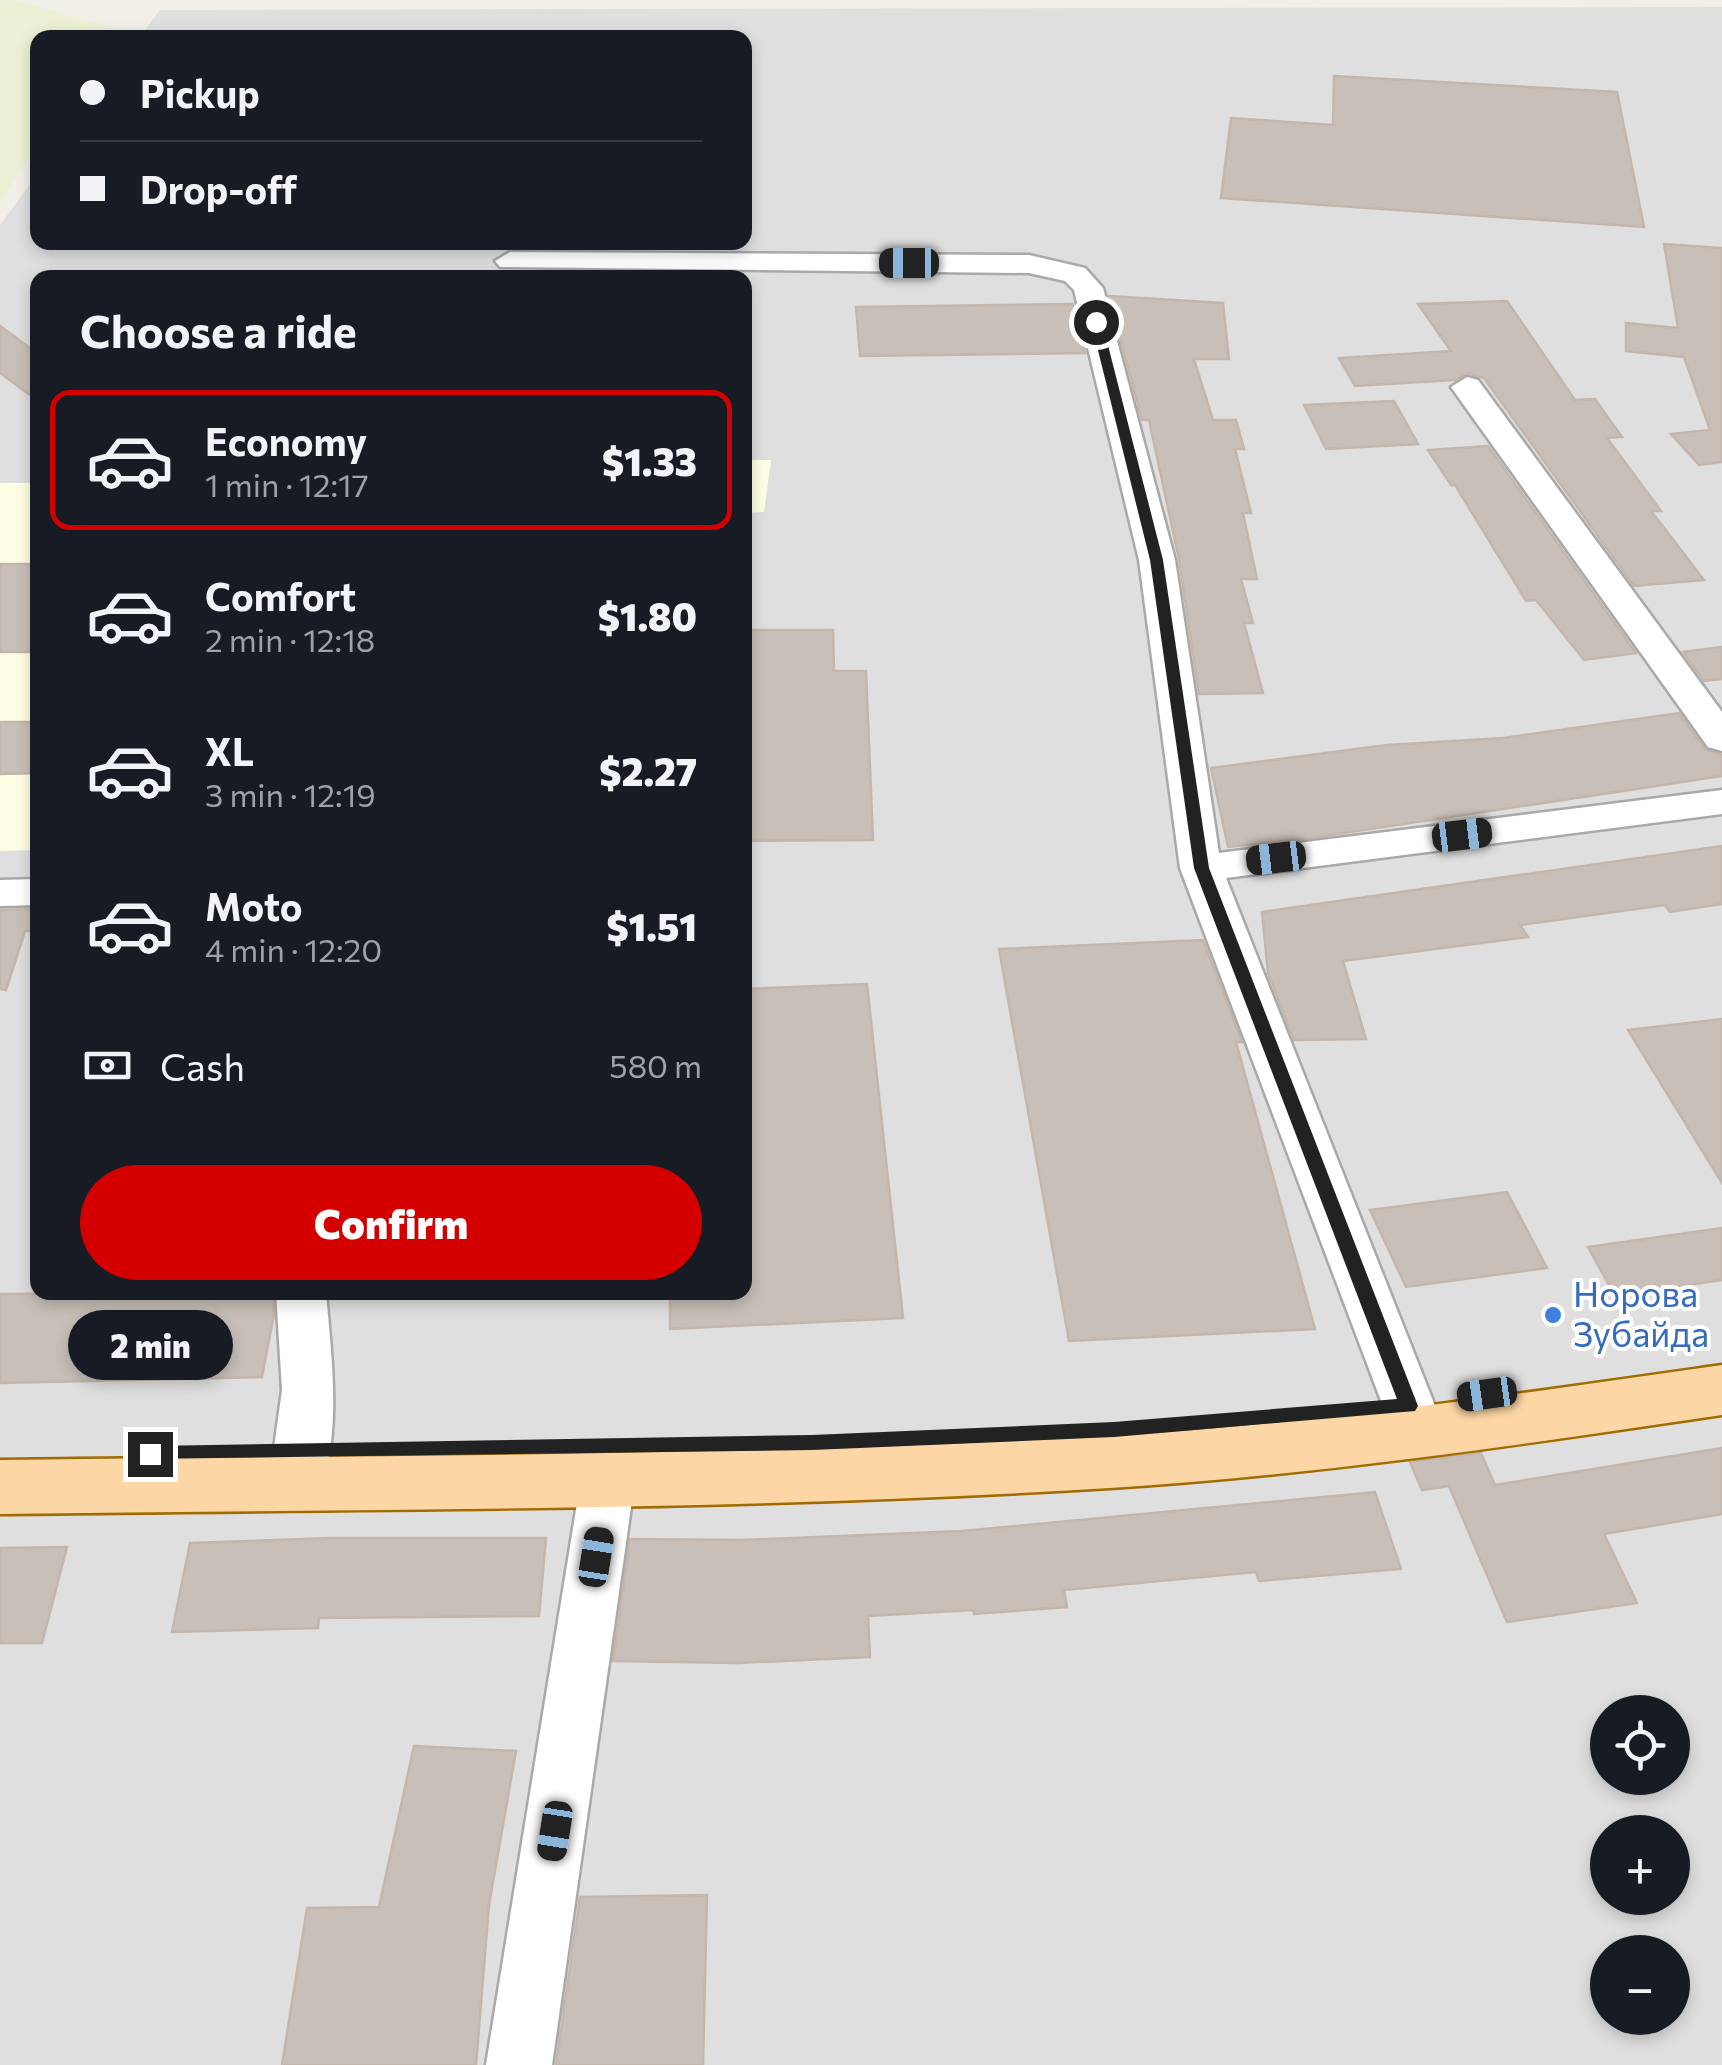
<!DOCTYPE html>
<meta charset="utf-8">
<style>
body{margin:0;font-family:Commissioner,sans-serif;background:#242831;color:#f1f3f6;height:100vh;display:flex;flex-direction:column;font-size:38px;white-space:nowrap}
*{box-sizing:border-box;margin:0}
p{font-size:32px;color:#9ea1a6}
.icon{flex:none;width:55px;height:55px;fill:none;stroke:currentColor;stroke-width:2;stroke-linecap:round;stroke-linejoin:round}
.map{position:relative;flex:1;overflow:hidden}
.side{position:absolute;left:30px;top:270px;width:722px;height:1030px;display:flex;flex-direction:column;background:#171b24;border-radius:20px;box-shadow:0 5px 15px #0003}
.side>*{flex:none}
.hud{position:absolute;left:30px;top:30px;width:722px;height:220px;border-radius:20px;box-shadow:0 5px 15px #0003;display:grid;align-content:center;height:220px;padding:0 50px;background:#171b24}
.controls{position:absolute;left:1590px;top:1695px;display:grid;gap:20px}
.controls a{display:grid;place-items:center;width:100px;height:100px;border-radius:50%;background:#171b24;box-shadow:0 5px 15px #0003;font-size:50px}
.end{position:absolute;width:45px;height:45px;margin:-22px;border:12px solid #222;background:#fff;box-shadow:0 0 0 5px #fff}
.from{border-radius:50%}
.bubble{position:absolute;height:70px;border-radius:35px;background:#171b24;box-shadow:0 5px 15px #0003;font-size:32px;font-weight:800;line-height:70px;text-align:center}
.car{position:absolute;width:30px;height:60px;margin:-30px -15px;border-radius:12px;box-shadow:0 0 8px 2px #0007;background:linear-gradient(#222 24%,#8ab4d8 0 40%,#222 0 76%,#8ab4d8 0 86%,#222 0)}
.hud b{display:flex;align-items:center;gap:35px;height:95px;font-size:38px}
.hud b+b{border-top:2px solid #363941}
.hud i{width:25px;height:25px;background:#f1f3f6}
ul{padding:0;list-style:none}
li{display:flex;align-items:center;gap:30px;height:140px;margin:0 20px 15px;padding:0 30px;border:5px solid transparent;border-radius:20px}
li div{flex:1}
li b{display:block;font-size:38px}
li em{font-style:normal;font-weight:800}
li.active{border-color:#d40000}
li>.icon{width:90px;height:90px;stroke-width:1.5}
h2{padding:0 50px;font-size:45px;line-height:120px}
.pay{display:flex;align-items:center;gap:25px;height:110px;padding:0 50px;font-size:38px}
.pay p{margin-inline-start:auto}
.cta{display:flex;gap:20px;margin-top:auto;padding:20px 50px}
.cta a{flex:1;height:115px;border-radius:60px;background:#d40000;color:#fff;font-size:40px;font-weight:800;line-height:115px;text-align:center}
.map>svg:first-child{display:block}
.residential{fill:#e0dfdf;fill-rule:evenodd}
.education{fill:#ffffe5}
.farmland{fill:#eef0d5}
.building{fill:#c7bfb8;stroke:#c4b6ab;stroke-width:2.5}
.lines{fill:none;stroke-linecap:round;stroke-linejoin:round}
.minor-casing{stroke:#a9a9a9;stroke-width:5}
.major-casing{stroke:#a06b00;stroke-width:5}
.minor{fill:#fff;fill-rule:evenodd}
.major{fill:#fcd6a4;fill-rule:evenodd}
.route{fill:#222}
.shop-dot{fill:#3f7fe0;stroke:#fff;stroke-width:4}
.labels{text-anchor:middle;stroke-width:8;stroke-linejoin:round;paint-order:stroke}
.shop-label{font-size:35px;fill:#366cbe;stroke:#fff;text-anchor:start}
</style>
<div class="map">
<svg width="1722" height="2065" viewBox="0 0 1722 2065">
<rect width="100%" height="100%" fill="#f2efe9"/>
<path class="residential" d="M1722,7V2065H0V225L37,175L38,242H745V38L140,37L160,10ZM38,278H745V1292H38ZM1608,1712H1672V1778H1608ZM1608,1832H1672V1898H1608ZM1608,1952H1672V2018H1608Z"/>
<path class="education" d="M745,460H771L764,512L745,513Z
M0,483H37V850L0,851Z"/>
<path class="farmland" d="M15,0L113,28L107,37L38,38L37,145L0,203V1Z"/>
<path class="building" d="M1334,76L1617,92L1644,227L1221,198L1231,118L1333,125Z
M1664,244L1722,248V462L1699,465L1671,434L1710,430L1684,357L1626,351V323L1678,328Z
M1109,296L1223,303L1229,359H1194L1213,420H1236L1244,449H1235L1251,513H1243L1257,579H1241L1253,623H1244L1263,693L1199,694L1179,559L1149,420H1142Z
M1507,301L1575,400L1595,399L1622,437L1607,438L1661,511H1651L1704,580L1634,586L1484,378L1468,373L1455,380L1355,386L1339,358L1451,351L1418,304Z
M1073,304L1085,353L860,356L856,307Z
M0,326L38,354V401L0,373Z
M1394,401L1418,444L1326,449L1304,405Z
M1488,446L1636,653L1584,660L1536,600L1526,601L1455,485H1451L1428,450Z
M0,564H38V652H0Z
M745,630H833L834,671H866L873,840L745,841Z
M1722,647V679L1704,681L1683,652Z
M1679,713L1705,749L1722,755V776L1311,838L1228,847L1211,768L1387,745L1503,738Z
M0,722H38V773L0,774Z
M1722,846V904L1670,912L1665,905L1520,925L1528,937L1343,961L1366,1039L1294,1040L1268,973L1262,912Z
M38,909V931H25L6,990L0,989V910Z
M1203,940L1242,1042H1236L1315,1329L1069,1341L999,949Z
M867,984L903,1318L670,1329V1292H745V989Z
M1722,1019V1183L1628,1030Z
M1507,1192L1547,1268L1406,1287L1370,1210Z
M1722,1228V1280L1615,1296L1588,1247Z
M272,1292L274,1314L262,1377L0,1383V1294Z
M1722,1448V1514L1604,1534L1637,1603L1507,1622L1449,1486L1422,1490L1410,1462L1481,1453L1495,1485Z
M1375,1492L1401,1569L1259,1581L1256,1572L1064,1590L1067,1607L974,1614L973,1610L868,1616L870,1657L738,1663L613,1661L630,1539L741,1540L962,1531Z
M331,1538H546L539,1616L319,1618L318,1628L172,1632L190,1543Z
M67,1547L42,1643H0V1548Z
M414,1746L516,1751L489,1905L476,2065H282L307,1908L379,1907Z
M707,1895L703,2065H556L580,1897Z"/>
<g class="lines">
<defs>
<path id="minor" d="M510,252L1029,255L1085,268L1103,288L1175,560L1219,853L1722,790V814L1226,878L1435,1406L1428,1421L1409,1427L1390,1421L1383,1406L1180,868L1139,560L1074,290L1065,281L1029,273L500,267L495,261Z
M1467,377L1478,380L1722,712V751L1708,747L1451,387Z
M38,879V905L0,906V880Z
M276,1292H326C331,1354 344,1443 315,1499L296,1506L277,1499L269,1484L282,1390Z
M608,1457L627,1464L635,1479L552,2065H486L581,1479L589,1464Z"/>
<path id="major" d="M1722,1365V1415C1519,1445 1316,1475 1110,1488C741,1511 370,1509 0,1514V1460C370,1455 741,1457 1110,1436C1316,1424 1518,1394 1722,1365Z"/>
</defs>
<use href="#minor" class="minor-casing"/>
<use href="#major" class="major-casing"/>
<use href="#minor" class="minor"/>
<use href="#major" class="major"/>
</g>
<path class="route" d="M1096,319L1102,322L1163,560L1209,868L1418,1406L1415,1411L1114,1437L812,1450L143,1459L141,1454L150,1446L812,1435L1114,1422L1397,1399L1194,868L1150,560L1091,322Z"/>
<circle class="shop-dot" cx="1553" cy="1315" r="10"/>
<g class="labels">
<g class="shop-label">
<text x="1573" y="1307">Норова<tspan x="1573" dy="40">Зубайда</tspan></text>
</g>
</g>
</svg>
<div class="controls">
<a><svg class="icon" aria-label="locate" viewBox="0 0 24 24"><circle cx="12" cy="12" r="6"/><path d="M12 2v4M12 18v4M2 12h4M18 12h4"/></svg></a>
<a>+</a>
<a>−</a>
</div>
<i class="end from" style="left:1096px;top:322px"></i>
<i class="end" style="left:150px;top:1454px"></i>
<div class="bubble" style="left:68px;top:1310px;width:165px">2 min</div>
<i class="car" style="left:909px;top:263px;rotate:270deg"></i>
<i class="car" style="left:1462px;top:835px;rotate:83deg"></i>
<i class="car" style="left:1276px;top:858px;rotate:263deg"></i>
<i class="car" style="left:1487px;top:1394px;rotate:262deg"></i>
<i class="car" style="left:596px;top:1557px;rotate:9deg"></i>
<i class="car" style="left:555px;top:1831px;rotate:189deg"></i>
<div class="hud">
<b><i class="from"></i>Pickup</b>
<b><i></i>Drop-off</b>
</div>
<section class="side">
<h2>Choose a ride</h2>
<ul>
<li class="active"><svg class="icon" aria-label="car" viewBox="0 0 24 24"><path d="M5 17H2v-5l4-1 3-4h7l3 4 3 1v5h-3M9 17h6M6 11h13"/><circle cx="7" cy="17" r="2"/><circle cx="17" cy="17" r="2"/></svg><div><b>Economy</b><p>1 min · 12:17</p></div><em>$1.33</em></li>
<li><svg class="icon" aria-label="car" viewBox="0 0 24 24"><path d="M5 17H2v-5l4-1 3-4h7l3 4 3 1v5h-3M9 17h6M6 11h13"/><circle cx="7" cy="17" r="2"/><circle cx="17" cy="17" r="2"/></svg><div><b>Comfort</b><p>2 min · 12:18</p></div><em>$1.80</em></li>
<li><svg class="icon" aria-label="car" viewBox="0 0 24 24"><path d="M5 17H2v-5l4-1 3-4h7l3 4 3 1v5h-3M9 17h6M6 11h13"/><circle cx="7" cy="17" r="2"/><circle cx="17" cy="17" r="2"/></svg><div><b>XL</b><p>3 min · 12:19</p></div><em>$2.27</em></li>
<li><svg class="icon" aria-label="car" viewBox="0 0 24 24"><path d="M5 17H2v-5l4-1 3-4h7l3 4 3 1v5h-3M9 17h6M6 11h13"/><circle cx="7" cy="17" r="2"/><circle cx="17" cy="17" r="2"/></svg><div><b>Moto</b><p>4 min · 12:20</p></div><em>$1.51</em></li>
</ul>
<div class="pay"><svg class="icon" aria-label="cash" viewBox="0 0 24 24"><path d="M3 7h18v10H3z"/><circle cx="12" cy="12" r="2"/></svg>Cash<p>580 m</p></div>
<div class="cta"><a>Confirm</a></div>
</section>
</div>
